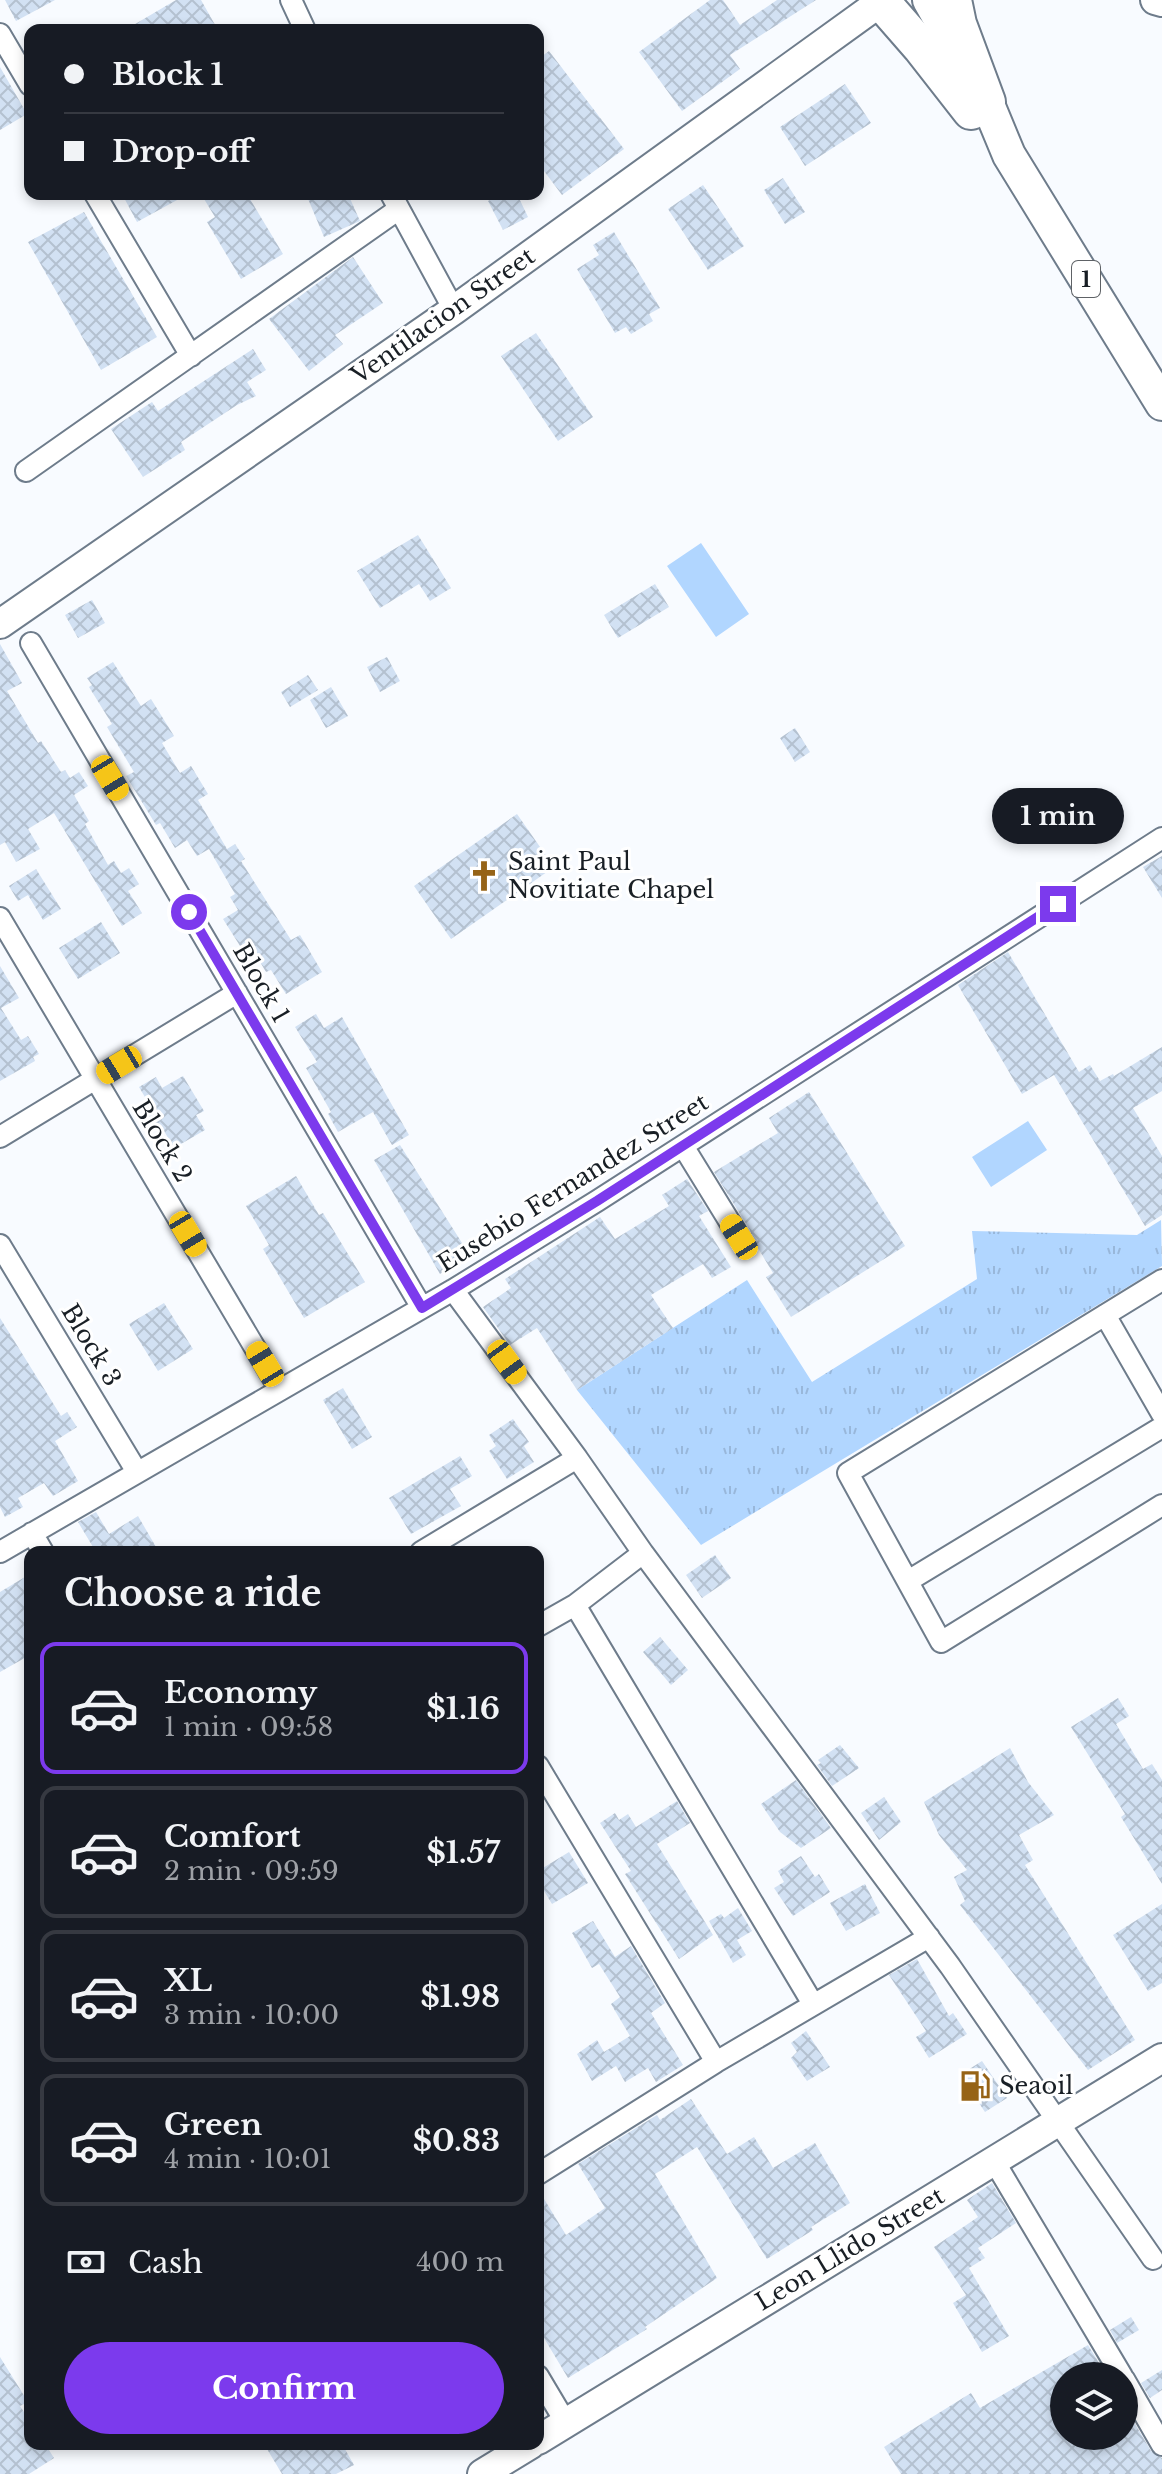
<!DOCTYPE html>
<meta charset="utf-8">
<style>
body{margin:0;font-family:"Libre Baskerville",serif;background:#242831;color:#f1f3f6;height:100vh;display:flex;flex-direction:column;font-size:30px;white-space:nowrap}
*{box-sizing:border-box;margin:0}
p{font-size:26px;color:#9ea1a6}
.icon{flex:none;width:44px;height:44px;fill:none;stroke:currentColor;stroke-width:2;stroke-linecap:round;stroke-linejoin:round}
.map{position:relative;flex:1;overflow:hidden}
.sheet{position:absolute;left:24px;top:1546px;width:520px;height:904px;display:flex;flex-direction:column;background:#171b24;border-radius:16px;box-shadow:0 4px 12px #0003}
.sheet>*{flex:none}
.hud{position:absolute;left:24px;top:24px;width:520px;height:176px;border-radius:16px;box-shadow:0 4px 12px #0003;display:grid;align-content:center;height:176px;padding:0 40px;background:#171b24}
.fabs{position:absolute;left:1050px;top:2362px;display:grid;gap:16px}
.fabs a{display:grid;place-items:center;width:88px;height:88px;border-radius:50%;background:#171b24;box-shadow:0 4px 12px #0003;font-size:40px}
.end{position:absolute;width:36px;height:36px;margin:-18px;border:10px solid #7c3aed;background:#fff;box-shadow:0 0 0 4px #fff}
.from{border-radius:50%}
.bubble{position:absolute;height:56px;border-radius:28px;background:#171b24;box-shadow:0 4px 12px #0003;font-size:26px;font-weight:700;line-height:56px;text-align:center}
.car{position:absolute;width:24px;height:48px;margin:-24px -12px;border-radius:10px;box-shadow:0 0 6px 2px #0007;background:linear-gradient(#f5c518 24%,#345 0 40%,#f5c518 0 76%,#345 0 86%,#f5c518 0)}
.hud b{display:flex;align-items:center;gap:28px;height:76px;font-size:30px}
.hud b+b{border-top:2px solid #363941}
.hud i{width:20px;height:20px;background:#f1f3f6}
ul{padding:0;list-style:none}
li{display:flex;align-items:center;gap:24px;height:132px;margin:0 16px 12px;padding:0 24px;border:4px solid #363941;border-radius:16px}
li div{flex:1}
li b{display:block;font-size:30px}
li em{font-style:normal;font-weight:700}
li.on{border-color:#7c3aed}
li>.icon{width:72px;height:72px;stroke-width:1.5}
h2{padding:0 40px;font-size:36px;line-height:96px}
.pay{display:flex;align-items:center;gap:20px;height:88px;padding:0 40px;font-size:30px}
.pay p{margin-inline-start:auto}
.button{display:flex;gap:16px;margin-top:auto;padding:16px 40px}
.button a{flex:1;height:92px;border-radius:48px;background:#7c3aed;color:#fff;font-size:32px;font-weight:700;line-height:92px;text-align:center}
.map>svg:first-child{display:block}
.grass{fill:url(#grass-tufts)}
.pitch{fill:#b1d6ff}
.building{fill:url(#building-cross-hatch)}
.lines{fill:none;stroke-linecap:round;stroke-linejoin:round}
.street-casing{stroke:#6e7c8b;stroke-width:24}
.secondary-casing{stroke:#6e7c8b;stroke-width:32}
.primary-casing{stroke:#6e7c8b;stroke-width:36}
.highway-casing{stroke:#6e7c8b;stroke-width:40}
.street{stroke:#fff;stroke-width:20}
.secondary{stroke:#fff;stroke-width:28}
.primary{stroke:#fff;stroke-width:32}
.highway{stroke:#fff;stroke-width:36}
.route{stroke:#7c3aed;stroke-width:10}
.labels{text-anchor:middle;stroke-width:6;stroke-linejoin:round;paint-order:stroke}
.shield{fill:#fff;stroke:#5e6266;stroke-width:2}
.shield-label{font-size:22px;font-weight:bold;fill:#191f25}
.street-label{font-size:24px;fill:#191f25;stroke:#fff}
.poi-label{font-size:24px;fill:#191f25;stroke:#fff;text-anchor:start}
</style>
<div class="map">
<svg width="1162" height="2474" viewBox="0 0 1162 2474">
<defs>
<pattern id="grass-tufts" width="24" height="20" patternUnits="userSpaceOnUse" patternTransform="scale(2)"><rect width="24" height="20" fill="#b1d6ff"/><path d="M3 7l-1-3M5 7V3M7 7l1-3M15 17l-1-3M17 17v-4M19 17l1-3" fill="none" stroke="#98b7da"/></pattern>
<pattern id="building-cross-hatch" width="8" height="8" patternUnits="userSpaceOnUse" patternTransform="scale(2)"><rect width="8" height="8" fill="#d2e1f3"/><path d="M0 0l8 8M0 8l8-8" fill="none" stroke="#b4c1d0"/></pattern>
</defs>
<rect width="100%" height="100%" fill="#f8fbff"/>
<path class="grass" d="M1161,1220L1162,1266L701,1545L577,1390L747,1280L812,1382L977,1279L972,1231L1137,1235Z"/>
<path class="pitch" d="M701,543L749,614L716,637L667,566Z
M1028,1121L1047,1150L991,1187L972,1157Z"/>
<path class="building" d="M5,0H55L16,21Z
M176,0H201L218,30H125Z
M710,0H723L740,25L777,0H816L730,55L740,69L682,111L639,52Z
M549,51L624,149L562,195L538,163V59Z
M0,67L27,114L0,130Z
M845,84L871,123L805,166L780,127Z
M783,178L805,212L785,224L764,190Z
M703,185L744,246L708,270L668,209Z
M122,194H188L137,222Z
M201,194H247L283,254L241,279L207,222L215,217Z
M306,194H348L360,221L324,237Z
M501,194H517L528,217L503,230L488,201Z
M84,212L157,337L101,370L28,242Z
M614,232L660,308L649,314L653,321L631,334L626,327L615,333L577,269L599,255L593,245Z
M353,257L383,303L335,335L343,344L309,371L269,319Z
M536,333L593,417L558,441L501,356Z
M253,349L266,370L247,382L256,396L237,405L181,442L185,450L143,477L111,429L152,402L158,411Z
M418,535L451,588L430,601L419,584L380,608L357,571Z
M655,584L669,607L618,638L604,615Z
M92,600L105,623L78,638L65,615Z
M0,644L22,683L7,691L38,743L41,741L61,772L65,770L70,778L79,772L88,786L74,795L89,821L85,824L108,865L114,861L121,873L129,868L139,884L128,891L142,913L122,926L54,813L28,829L40,849L16,862L5,842L0,845Z
M387,657L400,681L380,692L367,667Z
M113,662L141,706L151,699L174,736L162,743L180,773L191,766L208,794L198,800L227,849L235,844L245,859L241,861L291,940L300,935L322,972L286,994L271,970L266,972L250,945L242,949L223,919L238,910L230,897L235,894L209,849L197,856L187,840L175,848L160,823L156,825L126,776L134,772L107,727L112,724L89,687L92,685L87,678Z
M308,675L318,690L290,707L281,692Z
M331,687L348,716L326,728L310,700Z
M795,728L810,752L795,762L780,738Z
M517,814L554,867L451,939L414,886Z
M1162,856V898L1143,867Z
M36,869L61,909L43,920L28,895L18,901L9,886Z
M101,922L120,953L78,979L59,948Z
M1008,952L1079,1072L1090,1065L1100,1081L1113,1074L1114,1076L1162,1047V1091L1133,1108L1162,1156V1215L1145,1226L1054,1075L1022,1094L958,985Z
M0,966L19,998L1,1008L21,1040L28,1036L39,1054L33,1057L35,1061L0,1081Z
M316,1014L324,1028L342,1017L409,1135L392,1145L373,1112L338,1132L328,1114L331,1112L306,1068L317,1062L295,1027Z
M183,1076L204,1111L196,1115L205,1130L174,1148L164,1131L159,1134L143,1107L149,1104L139,1087L156,1077L162,1088Z
M809,1092L905,1246L791,1317L766,1277L773,1273L752,1238L750,1230L714,1172L778,1133L769,1118Z
M400,1145L469,1254L440,1274L374,1160Z
M296,1176L319,1215L323,1213L365,1282L304,1318L263,1249L269,1245L246,1206Z
M687,1179L708,1211L699,1216L731,1267L712,1278L703,1264L651,1295L673,1328L577,1390L537,1328L510,1345L483,1307L511,1288L505,1279L600,1217L615,1239L669,1206L662,1195Z
M164,1303L193,1349L158,1371L129,1324Z
M0,1318L61,1416L67,1412L77,1427L55,1441L78,1481L53,1496L44,1483L18,1498L23,1507L5,1517L0,1507Z
M343,1388L372,1437L352,1449L323,1400Z
M513,1419L529,1442L524,1446L534,1462L507,1479L489,1451L496,1446L489,1435Z
M460,1456L472,1476L450,1489L461,1506L411,1534L389,1498Z
M96,1512L109,1534L138,1516L159,1552H96L78,1522Z
M715,1555L731,1578L702,1598L686,1575Z
M30,1574V1655L0,1672V1592Z
M660,1637L688,1670L671,1685L643,1652Z
M1118,1698L1129,1716L1116,1724L1143,1769L1152,1764L1162,1780V1884L1121,1817L1125,1814L1071,1727Z
M840,1745L859,1768L832,1786L817,1765L821,1763L818,1760Z
M1010,1748L1028,1782L1054,1815L1019,1835L1033,1860L1025,1865L1135,2040L1088,2070L960,1905L965,1901L954,1877L967,1870L939,1835L924,1802Z
M796,1780L831,1828L801,1848L780,1832L761,1804Z
M884,1797L901,1822L879,1840L861,1813Z
M677,1801L690,1823L657,1844L713,1935L679,1959L625,1874L631,1871L600,1823L615,1813L619,1820L628,1814L636,1827Z
M569,1852L588,1883L552,1904L538,1881V1871Z
M801,1856L815,1877L819,1874L830,1892L793,1916L774,1888L784,1882L778,1871Z
M865,1884L880,1913L846,1931L830,1903Z
M1162,1904V1983L1148,1991L1113,1935Z
M738,1908L752,1931L737,1940L746,1955L733,1963L709,1921L721,1914L724,1918Z
M593,1921L615,1957L631,1946L665,2003L651,2013L683,2065L656,2082L648,2068L625,2082L616,2066L592,2081L577,2054L597,2040L604,2052L630,2036L611,2004L620,1997L599,1964L592,1968L572,1933Z
M917,1959L949,2016L953,2013L967,2034L929,2058L916,2037L926,2031L889,1975Z
M806,2031L830,2067L807,2081L791,2058L797,2052L791,2043Z
M982,2061L1007,2098L985,2112L960,2075Z
M691,2099L727,2154L754,2137L773,2168L815,2143L850,2203L811,2227L813,2230L767,2259L697,2147L655,2174L717,2278L645,2327L647,2329L568,2378L538,2328V2189L566,2235L605,2208L578,2164L657,2115L660,2120Z
M992,2183L1016,2223L978,2248L985,2258L969,2268L1009,2336L982,2352L953,2303L966,2295L934,2247L978,2217L967,2200Z
M1131,2317L1139,2330L1117,2343L1110,2330Z
M1088,2345L1107,2376H1064V2436H1124V2405L1151,2451L1162,2458V2474H901L884,2447L971,2393L980,2408Z
M0,2357L28,2402L20,2406L30,2421V2444H45L54,2458L29,2474H0Z
M1162,2370V2390L1150,2398L1141,2383Z
M264,2444H342L354,2465L336,2474H282Z"/>
<g class="lines">
<defs>
<path id="street" d="M291,0L305,30
M0,34L30,85
M95,194L191,356
M391,194L454,310
M26,471L399,209
M31,643L422,1308
M0,918L280,1390
M0,1137L237,993
M683,1146L739,1237
M0,1245L137,1472
M1162,1280L848,1473L941,1642L1162,1505
M453,1290L577,1458L643,1553L950,1966L1153,2259
M1105,1315L1162,1414
M32,1533L43,1552
M0,1552L453,1290L597,1201L1162,838
M421,1552L577,1458
M908,1581L1162,1427
M575,1605L813,2004
M538,1626L575,1605L643,1553
M538,1766L716,2062
M994,2161L1122,2376
M538,2174L716,2062L929,1937
M538,2376L566,2423
M1124,2379L1162,2445"/>
<path id="secondary" d="M1155,0L1162,2
M0,624L454,310L882,1
M538,2440L1162,2058
M482,2474L531,2444"/>
<path id="primary" d="M929,0L987,102L1009,155L1162,404"/>
<path id="highway" d="M880,0L921,47L971,111
M953,0L958,24L987,102"/>
</defs>
<use href="#street" class="street-casing"/>
<use href="#secondary" class="secondary-casing"/>
<use href="#primary" class="primary-casing"/>
<use href="#highway" class="highway-casing"/>
<use href="#street" class="street"/>
<use href="#secondary" class="secondary"/>
<use href="#primary" class="primary"/>
<use href="#highway" class="highway"/>
</g>
<g class="lines">
<path class="route" d="M189,912L422,1308L597,1201L1058,904"/>
</g>
<defs>
<symbol id="church-bare" viewBox="-9 -9 18 18"><path d="M-1.2-6h2.4v3.5h3.3v2.4h-3.3V6h-2.4V-.1h-3.3v-2.4h3.3Z" fill="#966316" stroke="#fff" stroke-width="2.5" paint-order="stroke"/></symbol>
<symbol id="fuel-bare" viewBox="-9 -9 18 18"><path d="M-5.5-6h7V0h2V4h1.3V-2.5L3-4.5l.8-.8L6-3V5H2.5V1h-1V6h-7ZM-4.2-4.7v3.2H.2V-4.7Z" fill="#966316" stroke="#fff" stroke-width="2.5" paint-order="stroke"/></symbol>
</defs>
<g fill-rule="evenodd">
<use href="#church-bare" x="462" y="854" width="44" height="44"/>
<use href="#fuel-bare" x="953" y="2064" width="44" height="44"/>
</g>
<g class="labels">
<rect class="shield" x="1072" y="261" width="28" height="36" rx="6"/>
<g class="shield-label">
<text x="1086" y="287">1</text>
</g>
<g class="street-label">
<text transform="translate(443 316) rotate(-35)" y="8">Ventilacion Street</text>
<text transform="translate(261 983) rotate(60)" y="8">Block 1</text>
<text transform="translate(162 1141) rotate(59)" y="8">Block 2</text>
<text transform="translate(573 1183) rotate(-32)" y="8">Eusebio Fernandez Street</text>
<text transform="translate(91 1345) rotate(59)" y="8">Block 3</text>
<text transform="translate(850 2249) rotate(-31)" y="8">Leon Llido Street</text>
</g>
<g class="poi-label">
<text x="508" y="870">Saint Paul<tspan x="508" dy="28">Novitiate Chapel</tspan></text>
<text x="999" y="2094">Seaoil</text>
</g>
</g>
</svg>
<div class="fabs">
<a><svg class="icon" aria-label="layers" viewBox="0 0 24 24"><path d="M12 4l9 5-9 5-9-5zM3 14l9 5 9-5"/></svg></a>
</div>
<i class="end from" style="left:189px;top:912px"></i>
<i class="end" style="left:1058px;top:904px"></i>
<div class="bubble" style="left:992px;top:788px;width:132px">1 min</div>
<i class="car" style="left:110px;top:778px;rotate:149deg"></i>
<i class="car" style="left:119px;top:1065px;rotate:239deg"></i>
<i class="car" style="left:188px;top:1234px;rotate:149deg"></i>
<i class="car" style="left:739px;top:1237px;rotate:328deg"></i>
<i class="car" style="left:507px;top:1362px;rotate:144deg"></i>
<i class="car" style="left:265px;top:1364px;rotate:329deg"></i>
<div class="hud">
<b><i class="from"></i>Block 1</b>
<b><i></i>Drop-off</b>
</div>
<section class="sheet">
<h2>Choose a ride</h2>
<ul>
<li class="on"><svg class="icon" aria-label="car" viewBox="0 0 24 24"><path d="M5 17H2v-5l4-1 3-4h7l3 4 3 1v5h-3M9 17h6M6 11h13"/><circle cx="7" cy="17" r="2"/><circle cx="17" cy="17" r="2"/></svg><div><b>Economy</b><p>1 min · 09:58</p></div><em>$1.16</em></li>
<li><svg class="icon" aria-label="car" viewBox="0 0 24 24"><path d="M5 17H2v-5l4-1 3-4h7l3 4 3 1v5h-3M9 17h6M6 11h13"/><circle cx="7" cy="17" r="2"/><circle cx="17" cy="17" r="2"/></svg><div><b>Comfort</b><p>2 min · 09:59</p></div><em>$1.57</em></li>
<li><svg class="icon" aria-label="car" viewBox="0 0 24 24"><path d="M5 17H2v-5l4-1 3-4h7l3 4 3 1v5h-3M9 17h6M6 11h13"/><circle cx="7" cy="17" r="2"/><circle cx="17" cy="17" r="2"/></svg><div><b>XL</b><p>3 min · 10:00</p></div><em>$1.98</em></li>
<li><svg class="icon" aria-label="car" viewBox="0 0 24 24"><path d="M5 17H2v-5l4-1 3-4h7l3 4 3 1v5h-3M9 17h6M6 11h13"/><circle cx="7" cy="17" r="2"/><circle cx="17" cy="17" r="2"/></svg><div><b>Green</b><p>4 min · 10:01</p></div><em>$0.83</em></li>
</ul>
<div class="pay"><svg class="icon" aria-label="cash" viewBox="0 0 24 24"><path d="M3 7h18v10H3z"/><circle cx="12" cy="12" r="2"/></svg>Cash<p>400 m</p></div>
<div class="button"><a>Confirm</a></div>
</section>
</div>
